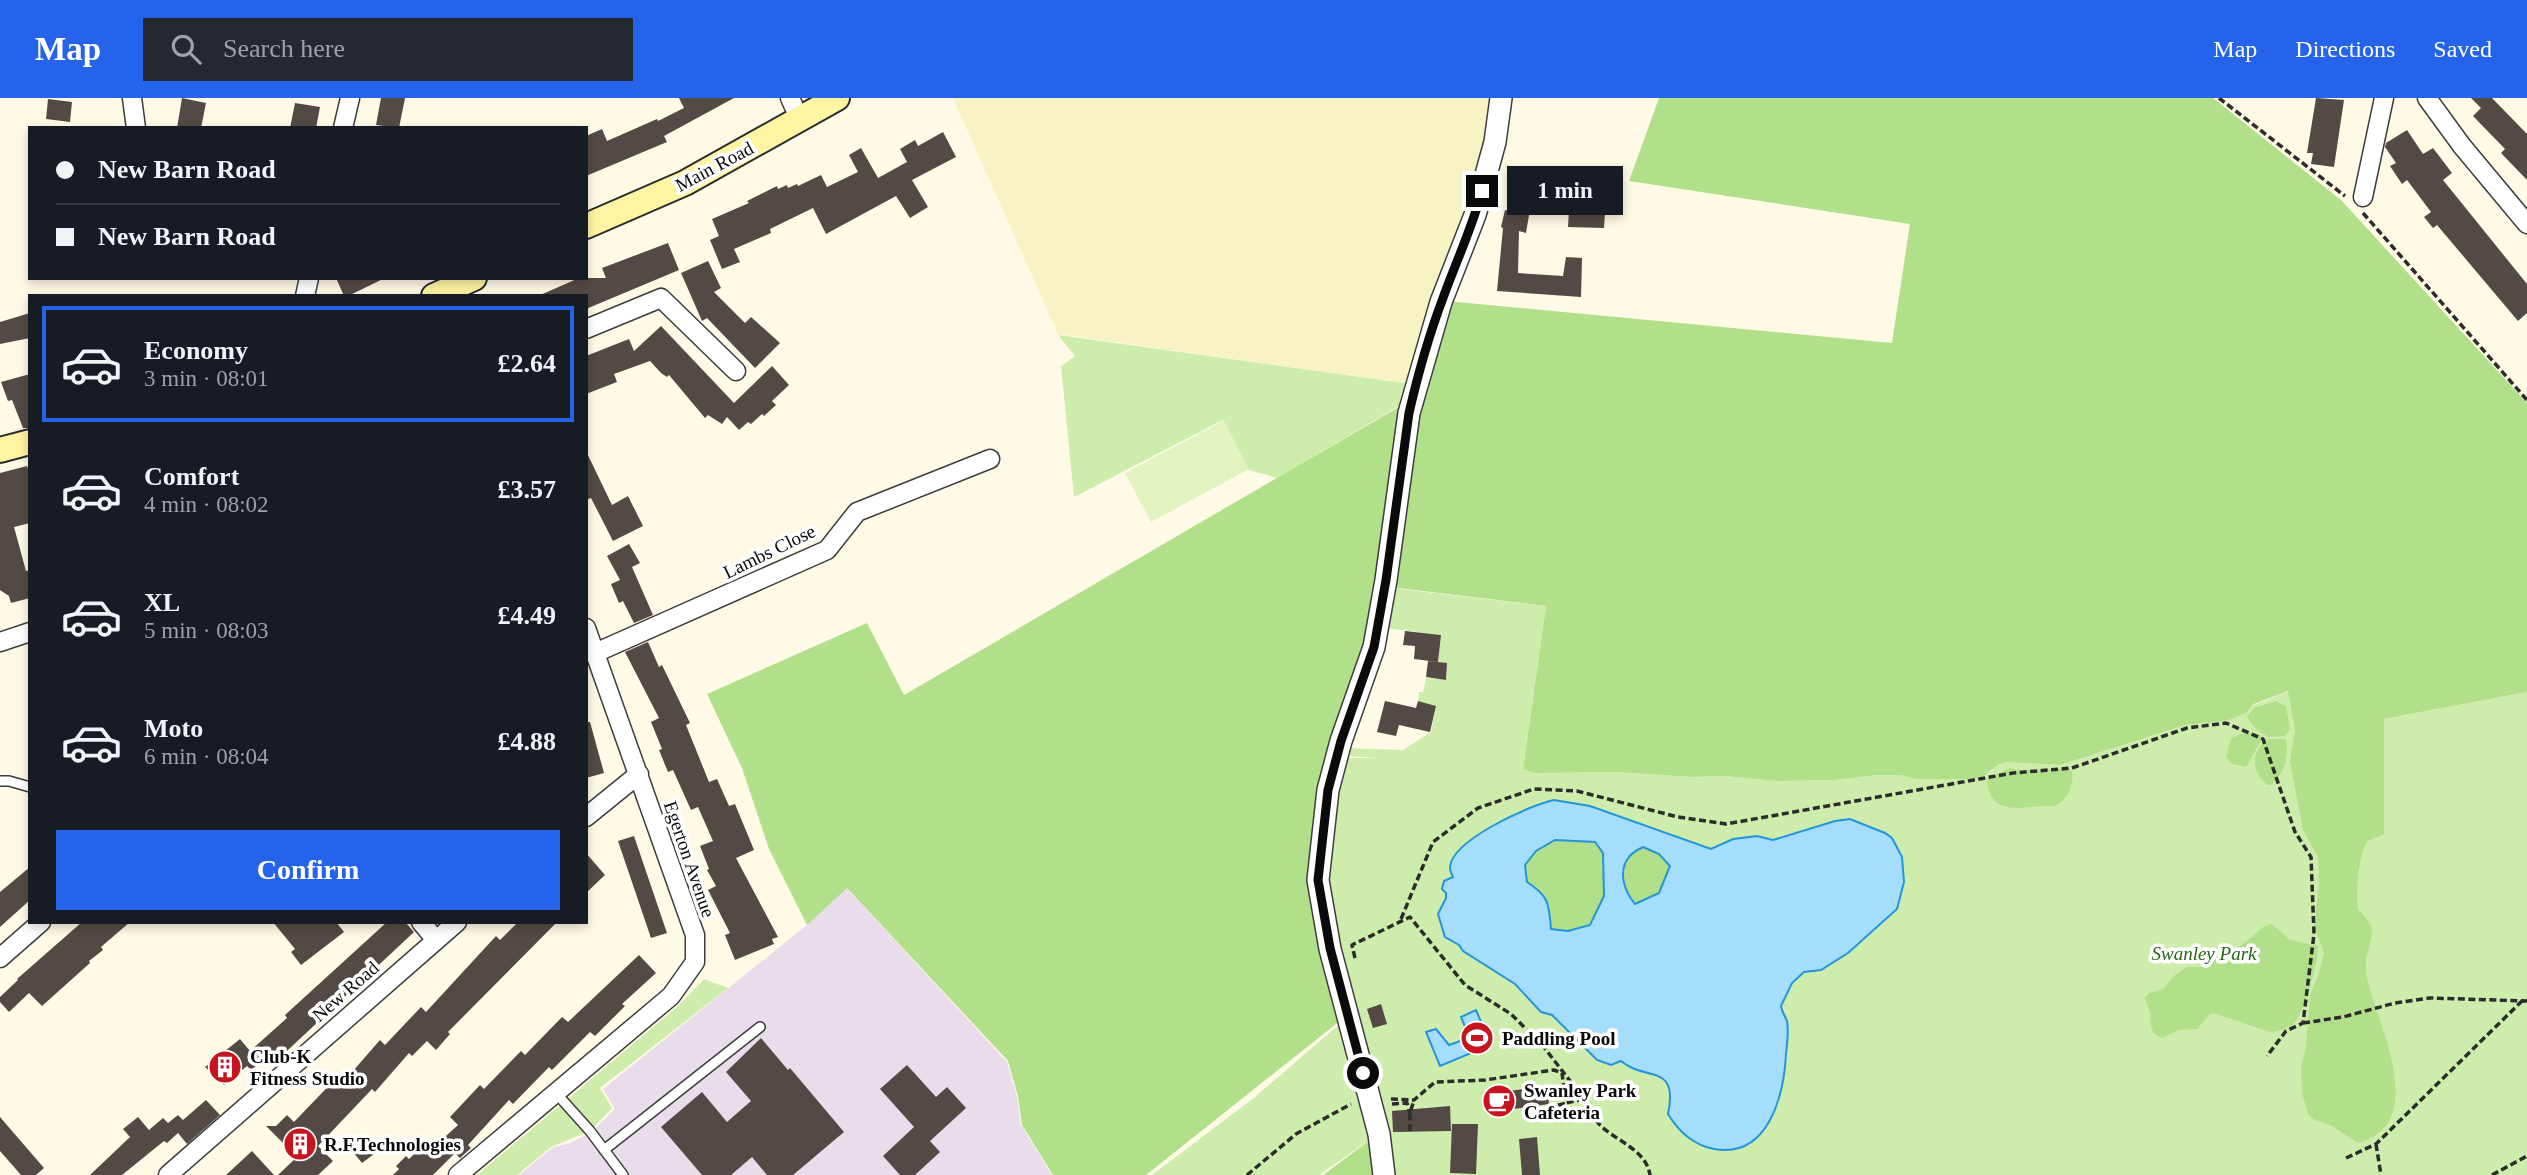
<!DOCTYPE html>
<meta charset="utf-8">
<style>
body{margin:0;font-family:Georgia,serif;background:#242831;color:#f1f3f6;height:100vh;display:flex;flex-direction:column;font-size:26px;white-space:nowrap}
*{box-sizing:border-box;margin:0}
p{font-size:23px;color:#9ea1a6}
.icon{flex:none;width:38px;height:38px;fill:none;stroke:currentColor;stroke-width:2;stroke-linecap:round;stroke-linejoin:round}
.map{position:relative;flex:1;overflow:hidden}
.side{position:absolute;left:28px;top:196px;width:560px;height:630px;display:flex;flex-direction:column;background:#171b24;border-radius:0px;box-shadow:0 4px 10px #0003}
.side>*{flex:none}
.banner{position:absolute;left:28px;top:28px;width:560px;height:154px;border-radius:0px;box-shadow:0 4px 10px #0003;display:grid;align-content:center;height:154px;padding:0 28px;background:#171b24}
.end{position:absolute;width:32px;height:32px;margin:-16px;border:9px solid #0a0a0a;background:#fff;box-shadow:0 0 0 4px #fff}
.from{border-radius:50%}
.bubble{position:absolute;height:49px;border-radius:0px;background:#171b24;box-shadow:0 4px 10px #0003;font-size:23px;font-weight:600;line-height:49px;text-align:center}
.banner b{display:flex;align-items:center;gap:24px;height:66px;font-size:26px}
.banner b+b{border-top:2px solid #363941}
.banner i{width:18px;height:18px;background:#f1f3f6}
ul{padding:12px 0 0;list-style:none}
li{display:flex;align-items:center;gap:21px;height:116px;margin:0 14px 10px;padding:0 14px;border:4px solid transparent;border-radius:0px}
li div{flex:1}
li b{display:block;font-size:26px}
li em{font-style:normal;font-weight:600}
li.current{border-color:#2563eb}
li>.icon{width:63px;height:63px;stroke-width:1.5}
.action{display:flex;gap:14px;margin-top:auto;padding:14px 28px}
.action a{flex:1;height:80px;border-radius:0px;background:#2563eb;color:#fff;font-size:28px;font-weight:600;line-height:80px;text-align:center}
header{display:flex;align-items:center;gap:42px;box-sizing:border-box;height:98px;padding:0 35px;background:#2563eb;color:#fff}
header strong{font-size:33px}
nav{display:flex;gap:38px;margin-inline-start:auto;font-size:24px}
.search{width:490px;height:63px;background:#242831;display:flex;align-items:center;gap:18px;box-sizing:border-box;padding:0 24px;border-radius:0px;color:#9ea1a6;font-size:26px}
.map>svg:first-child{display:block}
.industrial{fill:#e9dceb}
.farmland{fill:#f8f3c4}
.green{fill:#ceedac}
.forest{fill:#b1df8a}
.pitch{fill:#e2f3bf}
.water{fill:#a5ddfd;stroke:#2494db;stroke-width:2;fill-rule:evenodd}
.building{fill:#534a45}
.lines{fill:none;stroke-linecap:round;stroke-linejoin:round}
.service-casing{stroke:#3d3d3d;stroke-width:12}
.minor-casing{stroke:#3d3d3d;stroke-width:21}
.tertiary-casing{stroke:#3d3d3d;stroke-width:24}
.secondary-casing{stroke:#2c2c2c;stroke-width:28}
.path{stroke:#2c2c2c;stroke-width:3.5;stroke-dasharray:7 3.5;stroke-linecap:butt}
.service{stroke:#fff;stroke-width:9}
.minor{stroke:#fff;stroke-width:18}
.tertiary{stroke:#fff;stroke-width:21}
.secondary{stroke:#fff4a1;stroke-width:24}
.route{stroke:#0a0a0a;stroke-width:9}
.labels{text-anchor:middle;stroke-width:7;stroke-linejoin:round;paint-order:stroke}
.street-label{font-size:19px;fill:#0a0a0a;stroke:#fff}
.park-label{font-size:19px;font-style:italic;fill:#266615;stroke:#fff}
.poi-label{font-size:19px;font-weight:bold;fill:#0a0a0a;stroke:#fff;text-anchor:start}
</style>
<header>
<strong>Map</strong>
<div class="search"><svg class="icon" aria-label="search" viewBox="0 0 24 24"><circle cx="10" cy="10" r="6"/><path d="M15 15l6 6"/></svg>Search here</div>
<nav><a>Map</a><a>Directions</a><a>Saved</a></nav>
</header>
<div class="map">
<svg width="2527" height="1077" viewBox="0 0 2527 1077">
<rect width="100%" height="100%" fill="#fffae6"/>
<path class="industrial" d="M844,787L1007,964L1017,999L1021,1027L1052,1077H519L552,1050L570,1045L592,1034L615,1011L603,991L807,827Z"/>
<path class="farmland" d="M953,0H1496L1481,66L1408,286L1058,236Z"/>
<path class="green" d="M1058,237L1410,286L1404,305L1277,380L1249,372L1223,322L1074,399L1061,268L1075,258Z
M1393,490L1546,508L1523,670L1535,675L1616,674L1692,679L1723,678L1777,683L1835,682L1877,677H1900L1915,681H1968L1990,674L1998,667L2007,664L2060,667L2186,627L2229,622L2246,615L2254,607L2289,593L2384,621L2527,594V1077H1393L1334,847L1325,777L1342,660H1378L1343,658L1345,650L1403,652L1431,634L1436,608L1418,603L1419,594H1423L1426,580L1446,581L1447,566L1438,564L1441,537L1387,530Z
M704,881L728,890L600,990L612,1010L590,1033L551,1049L517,1077H477L677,909Z
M1342,924L1374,1039L1319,1077H1152L1255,999Z"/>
<path class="forest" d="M1659,0H2213L2341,102L2527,305V594L2384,621V736C2379,739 2372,740 2368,743C2358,754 2356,798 2358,812C2387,835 2360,847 2367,880C2377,926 2431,1025 2358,1045L2332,1028L2313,1021L2308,1016L2302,995L2301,970L2306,949L2310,897L2319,875L2324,855L2314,827L2319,788L2318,759L2303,732L2290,663L2295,632L2288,593L2254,606L2246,615L2229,622L2186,627L2060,667L2007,664L1998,667L1981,680L1968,681H1915L1900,677H1877L1835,682L1777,683L1723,678L1692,679L1616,674L1535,675L1523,671L1546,508L1390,489L1415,307L1446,203L1892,245L1910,126L1629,83Z
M1404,306L1375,512L1316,737L1341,922L1146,1077H1053L1022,1027L1018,998L1008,963L847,790L807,827L769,751L742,670L707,596L867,525L904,597Z
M2276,603L2286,608L2290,631L2285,638L2268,639L2256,631L2247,619L2254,610Z
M2246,634L2260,637L2262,641L2246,669L2232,666L2226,659L2231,640Z
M2265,641H2286C2289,659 2285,675 2271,687H2267C2250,670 2252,658 2265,641Z
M2010,670L2018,672L2064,671L2071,672C2076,683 2067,705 2053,708C2049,709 2046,707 2042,708C2018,710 1989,717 1987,681Z
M1555,742L1595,744L1603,755L1604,798L1590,827L1568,833L1551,831C1549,806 1549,798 1527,784L1525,767L1536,753Z
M1643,749L1659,756L1670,768L1659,795L1635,806C1625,793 1617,774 1629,759C1632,755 1639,751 1643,749Z
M2272,826L2290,842L2318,848C2319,862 2304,914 2295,924C2290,930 2278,934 2270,934L2214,915L2209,917L2197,931L2179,932L2162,940C2146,933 2153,924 2149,911C2148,907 2146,904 2145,900L2149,895L2163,891L2176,876L2187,869H2206C2218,858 2231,854 2244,845C2255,838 2259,828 2272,826Z
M1374,1039L1378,1077H1323Z"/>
<path class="pitch" d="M1223,323L1249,371L1151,424L1125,375Z"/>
<path class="water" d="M1554,702L1590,708L1711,751L1733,741L1757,738L1773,742L1835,723L1850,721L1885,735L1892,740L1902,759L1904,784L1897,811L1848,855L1821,872L1804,874L1792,885L1781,908C1782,914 1785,918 1787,923C1789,933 1787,946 1786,956C1784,996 1769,1061 1714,1051C1693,1047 1679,1034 1668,1016C1679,964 1645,984 1621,963L1611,967L1597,962L1552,917L1541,914L1515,886L1463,853L1459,847L1445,839L1438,816L1446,800V795L1442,791L1444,783L1453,779C1452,777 1450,771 1450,769C1452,742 1530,707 1554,702ZM1555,742L1595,744L1603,755L1604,798L1590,827L1568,833L1551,831C1549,806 1549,798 1527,784L1525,767L1536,753ZM1643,749L1659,756L1670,768L1659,795L1635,806C1625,794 1617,774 1629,759C1632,755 1639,751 1643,749Z
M1476,912L1489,943L1488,948L1440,968L1426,934L1436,931L1449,947L1466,941L1468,936L1461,919Z"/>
<path class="building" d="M182,0L206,5L201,30H177Z
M381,0H405L399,30L376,27Z
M679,0H734L664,38L667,44L586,78V38L602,31L607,43L657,21L658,23L684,10Z
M2316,0L2344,2L2334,69L2311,66L2313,55H2307Z
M2471,0H2492L2527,36V82L2501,55L2505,51L2473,18L2481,10Z
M48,1L72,4L70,24L46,21Z
M295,5L320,9L316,30H290Z
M2407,32L2423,56L2433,50L2452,75L2443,82L2527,186V215L2518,223L2437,127L2433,130L2424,119L2431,114L2407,82L2402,86L2390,68L2396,65L2385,49L2386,45Z
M943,34L956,59L912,82L928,109L910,120L896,98L826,136L813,110L770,131L771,135L734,151L740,164L722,171L710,142L719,138L712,121L749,105L747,103L777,88L778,91L787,87L788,90L797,86L798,88L821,77L827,89L858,74L849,57L861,50L878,80L907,64L900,51L915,42L918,48Z
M1549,74L1569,78L1566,94L1546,91Z
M1570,93L1589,94L1588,115H1605L1604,130L1568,129Z
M1505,112L1529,117L1526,135L1519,133L1518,175L1563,178L1566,159L1582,160L1581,199L1497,193L1503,130L1501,129Z
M668,145L679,172L586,211V198H538L579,180H606L602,170Z
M708,163L721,190L714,194L745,225L751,219L780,245L755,270L707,220L702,223L681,175Z
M336,180H385L348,198H344Z
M30,215V240L0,246V224Z
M661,228L734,305L772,268L789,287L772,303L776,307L764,318L762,316L751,326L748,324L739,332L727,319L722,326L708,317L705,320L669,277L667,279L661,275L650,263L614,276L617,284L586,296V258L629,241L634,253Z
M30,276V330H23L12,302L8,303L1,284Z
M586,353L612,407L628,398L643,428L613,443L591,400L586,402Z
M27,368L30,377V425L14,429L26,473L30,472V500L11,505L9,498L0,492V375Z
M629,446L640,465L632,469L653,517L634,525L623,503L619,505L611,486L620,482L607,458Z
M1405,533L1441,537L1438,564L1414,561L1415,548L1403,547Z
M648,544L659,569L662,567L690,625L686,627L709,684L717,681L729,708L735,706L754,752L736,760L778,839L772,841L774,846L735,862L725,837L730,835L708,792L716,788L707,772L709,771L700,748L713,743L698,709L691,712L673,672L668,674L659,652L662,651L651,624L659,620L625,554Z
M1428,563L1447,565L1446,582L1426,579Z
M1385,603L1416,610L1418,603L1436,608L1430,634L1399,627L1396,638L1377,634Z
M586,624H590L604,675L586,680Z
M634,738L667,835L651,840L618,743Z
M586,755L605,777L586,795Z
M30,769V802L0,829V794Z
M82,824H130L101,849L103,852L89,863L90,865L42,908L29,895L9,914L0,904V899L18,882L17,881Z
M273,824H336L344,834L301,867L291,854L295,851Z
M387,824H405L414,834L273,966L267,959L251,972L247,968L224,987L205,969L240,941L250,953L287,920L285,917Z
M518,824H557L448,934L450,936L436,952L427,943L412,958L409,955L375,994L372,991L318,1048L333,1063L318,1077H278L297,1059L266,1028H276L287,1017L294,1024L340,976L346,981L380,942L385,947L421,909L426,914L496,838L500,842Z
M639,857L656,875L622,906L625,908L595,938L590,934L552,972L549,969L513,1006L509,1002L468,1047L471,1050L460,1060L455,1055L433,1077H393L399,1071L396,1068L406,1058L409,1061L429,1042L435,1048L458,1027L450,1019L480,987L484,991L521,953L525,957L562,919L568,924Z
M1381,906L1387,926L1373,930L1367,911Z
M761,940L788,972L790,970L844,1034L793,1077H767L752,1059L731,1077H702L661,1029L702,994L727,1024L751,1003L726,974Z
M907,967L936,999L947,989L966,1010L930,1043L940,1054L915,1077H900L883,1058L914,1029L880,991Z
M1547,988L1549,1006L1486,1015L1485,996Z
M206,1002L220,1017L187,1046L178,1035L167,1045L164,1043L122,1077H90L130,1039L123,1031L138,1019L149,1032L163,1020L168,1025L178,1017L183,1022Z
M1450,1008L1451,1033L1393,1034L1392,1013Z
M0,1019L44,1070L36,1077H21L0,1053Z
M1452,1026H1478L1476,1076L1450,1075Z
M1537,1039L1540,1077H1522L1519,1041Z
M364,1045L374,1056L362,1065L353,1054Z
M252,1053L274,1077H226Z"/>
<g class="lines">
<defs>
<path id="service" d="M0,683H9L30,689
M556,995L590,1033L623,1077
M604,1052L760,929"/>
<path id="minor" d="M132,0L136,30
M790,0L800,22
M2427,0L2462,48L2527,126
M343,30L350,0
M2363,99L2384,0
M305,198L309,180
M586,231L661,200L736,273
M0,544L30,534
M595,555L827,452L857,414L990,361
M586,719L639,676
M421,824L436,842
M0,860L41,824
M168,1077L457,824
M458,1077L671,898L695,864V837L586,530"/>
<path id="tertiary" d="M1384,1077L1379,1036L1330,851L1318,782L1328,692L1341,643L1374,549L1386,482L1409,315L1441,204L1475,117L1495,44L1501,0"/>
<path id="secondary" d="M586,128L685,85L837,0
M434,198L474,180
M0,352L30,344"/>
</defs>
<use href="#service" class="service-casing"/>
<use href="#minor" class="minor-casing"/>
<use href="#tertiary" class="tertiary-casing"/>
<use href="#secondary" class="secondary-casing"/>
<path class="path" d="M2219,0L2345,98
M2363,115L2527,302
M1401,821L1433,744L1478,710L1534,691L1577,693L1678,719L1726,726L2013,675L2072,670L2187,630L2226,625L2263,641L2295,734L2311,759L2314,836L2303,925L2286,933L2267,958
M1355,860L1352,847L1410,819L1465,887L1511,916L1543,948L1584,1001
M2303,925L2343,919L2395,905L2430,900L2527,903
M1391,1001L1414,1002L1435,984L1485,982L1554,972L1562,975L1566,1005L1584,1001C1589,1009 1593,1020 1599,1026C1615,1043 1646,1051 1650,1077
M1392,1006L1407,1005L1410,1015
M1548,1010L1566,1005
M1410,1033V1015L1414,1002
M2376,1046L2381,1077
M2346,1060L2376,1046L2522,903
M1247,1077L1296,1036L1351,1006
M2492,1077L2527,1058"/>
<use href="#service" class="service"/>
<use href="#minor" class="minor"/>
<use href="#tertiary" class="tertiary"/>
<use href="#secondary" class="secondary"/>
</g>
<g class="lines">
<path class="route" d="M1363,975L1330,850L1318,782L1328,692L1341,643L1374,549L1386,482L1409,315C1418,276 1429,237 1443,200C1456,164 1472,130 1482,93"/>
</g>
<defs>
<symbol id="stadium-disc" viewBox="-11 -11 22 22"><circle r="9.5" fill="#c7151f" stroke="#fff"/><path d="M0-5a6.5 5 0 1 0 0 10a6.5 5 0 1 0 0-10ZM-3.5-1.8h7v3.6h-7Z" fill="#fff"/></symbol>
<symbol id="building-disc" viewBox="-11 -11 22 22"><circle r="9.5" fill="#c7151f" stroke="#fff"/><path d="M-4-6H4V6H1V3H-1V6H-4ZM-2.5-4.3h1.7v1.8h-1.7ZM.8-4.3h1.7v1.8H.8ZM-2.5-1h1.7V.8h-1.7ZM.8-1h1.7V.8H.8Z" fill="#fff"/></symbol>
<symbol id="cafe-disc" viewBox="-11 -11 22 22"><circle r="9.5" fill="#c7151f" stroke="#fff"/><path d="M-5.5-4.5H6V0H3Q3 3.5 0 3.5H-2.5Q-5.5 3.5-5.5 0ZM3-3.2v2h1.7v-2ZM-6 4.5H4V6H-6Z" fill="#fff"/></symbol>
</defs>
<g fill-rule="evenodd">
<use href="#stadium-disc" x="1458" y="921" width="38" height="38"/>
<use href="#building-disc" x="206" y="950" width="38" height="38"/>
<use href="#cafe-disc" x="1480" y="984" width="38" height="38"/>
<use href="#building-disc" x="281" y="1027" width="38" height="38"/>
</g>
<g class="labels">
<g class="street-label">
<text transform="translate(714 68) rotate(-28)" y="7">Main Road</text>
<text transform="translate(769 453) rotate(-26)" y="7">Lambs Close</text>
<text transform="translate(690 761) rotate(71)" y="7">Egerton Avenue</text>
<text transform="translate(345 893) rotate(-41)" y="7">New Road</text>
</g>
<g class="park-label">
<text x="2204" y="862">Swanley Park</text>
</g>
<g class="poi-label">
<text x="1502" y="947">Paddling Pool</text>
<text x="250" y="965">Club-K<tspan x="250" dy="22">Fitness Studio</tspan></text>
<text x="1524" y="999">Swanley Park<tspan x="1524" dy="22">Cafeteria</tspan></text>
<text x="324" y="1053">R.F.Technologies</text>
</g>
</g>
</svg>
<i class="end from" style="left:1363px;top:975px"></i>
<i class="end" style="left:1482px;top:93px"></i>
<div class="bubble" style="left:1507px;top:68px;width:116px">1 min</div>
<div class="banner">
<b><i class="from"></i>New Barn Road</b>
<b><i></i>New Barn Road</b>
</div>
<section class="side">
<ul>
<li class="current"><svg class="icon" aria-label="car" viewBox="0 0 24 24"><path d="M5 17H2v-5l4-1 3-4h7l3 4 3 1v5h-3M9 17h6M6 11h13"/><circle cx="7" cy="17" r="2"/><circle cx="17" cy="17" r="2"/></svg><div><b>Economy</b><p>3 min · 08:01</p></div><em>£2.64</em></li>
<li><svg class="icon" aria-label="car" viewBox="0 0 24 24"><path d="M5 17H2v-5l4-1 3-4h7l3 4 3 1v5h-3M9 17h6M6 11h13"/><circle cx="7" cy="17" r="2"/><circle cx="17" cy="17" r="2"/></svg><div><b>Comfort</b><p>4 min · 08:02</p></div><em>£3.57</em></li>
<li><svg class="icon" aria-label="car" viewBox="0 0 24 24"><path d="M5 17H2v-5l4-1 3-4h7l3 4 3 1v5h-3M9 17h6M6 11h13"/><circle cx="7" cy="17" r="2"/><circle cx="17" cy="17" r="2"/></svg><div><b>XL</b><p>5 min · 08:03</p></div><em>£4.49</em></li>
<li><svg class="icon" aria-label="car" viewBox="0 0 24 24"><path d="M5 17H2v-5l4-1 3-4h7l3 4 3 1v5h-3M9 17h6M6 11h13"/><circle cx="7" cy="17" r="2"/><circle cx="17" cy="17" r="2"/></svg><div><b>Moto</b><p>6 min · 08:04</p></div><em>£4.88</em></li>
</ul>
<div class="action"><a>Confirm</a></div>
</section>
</div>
